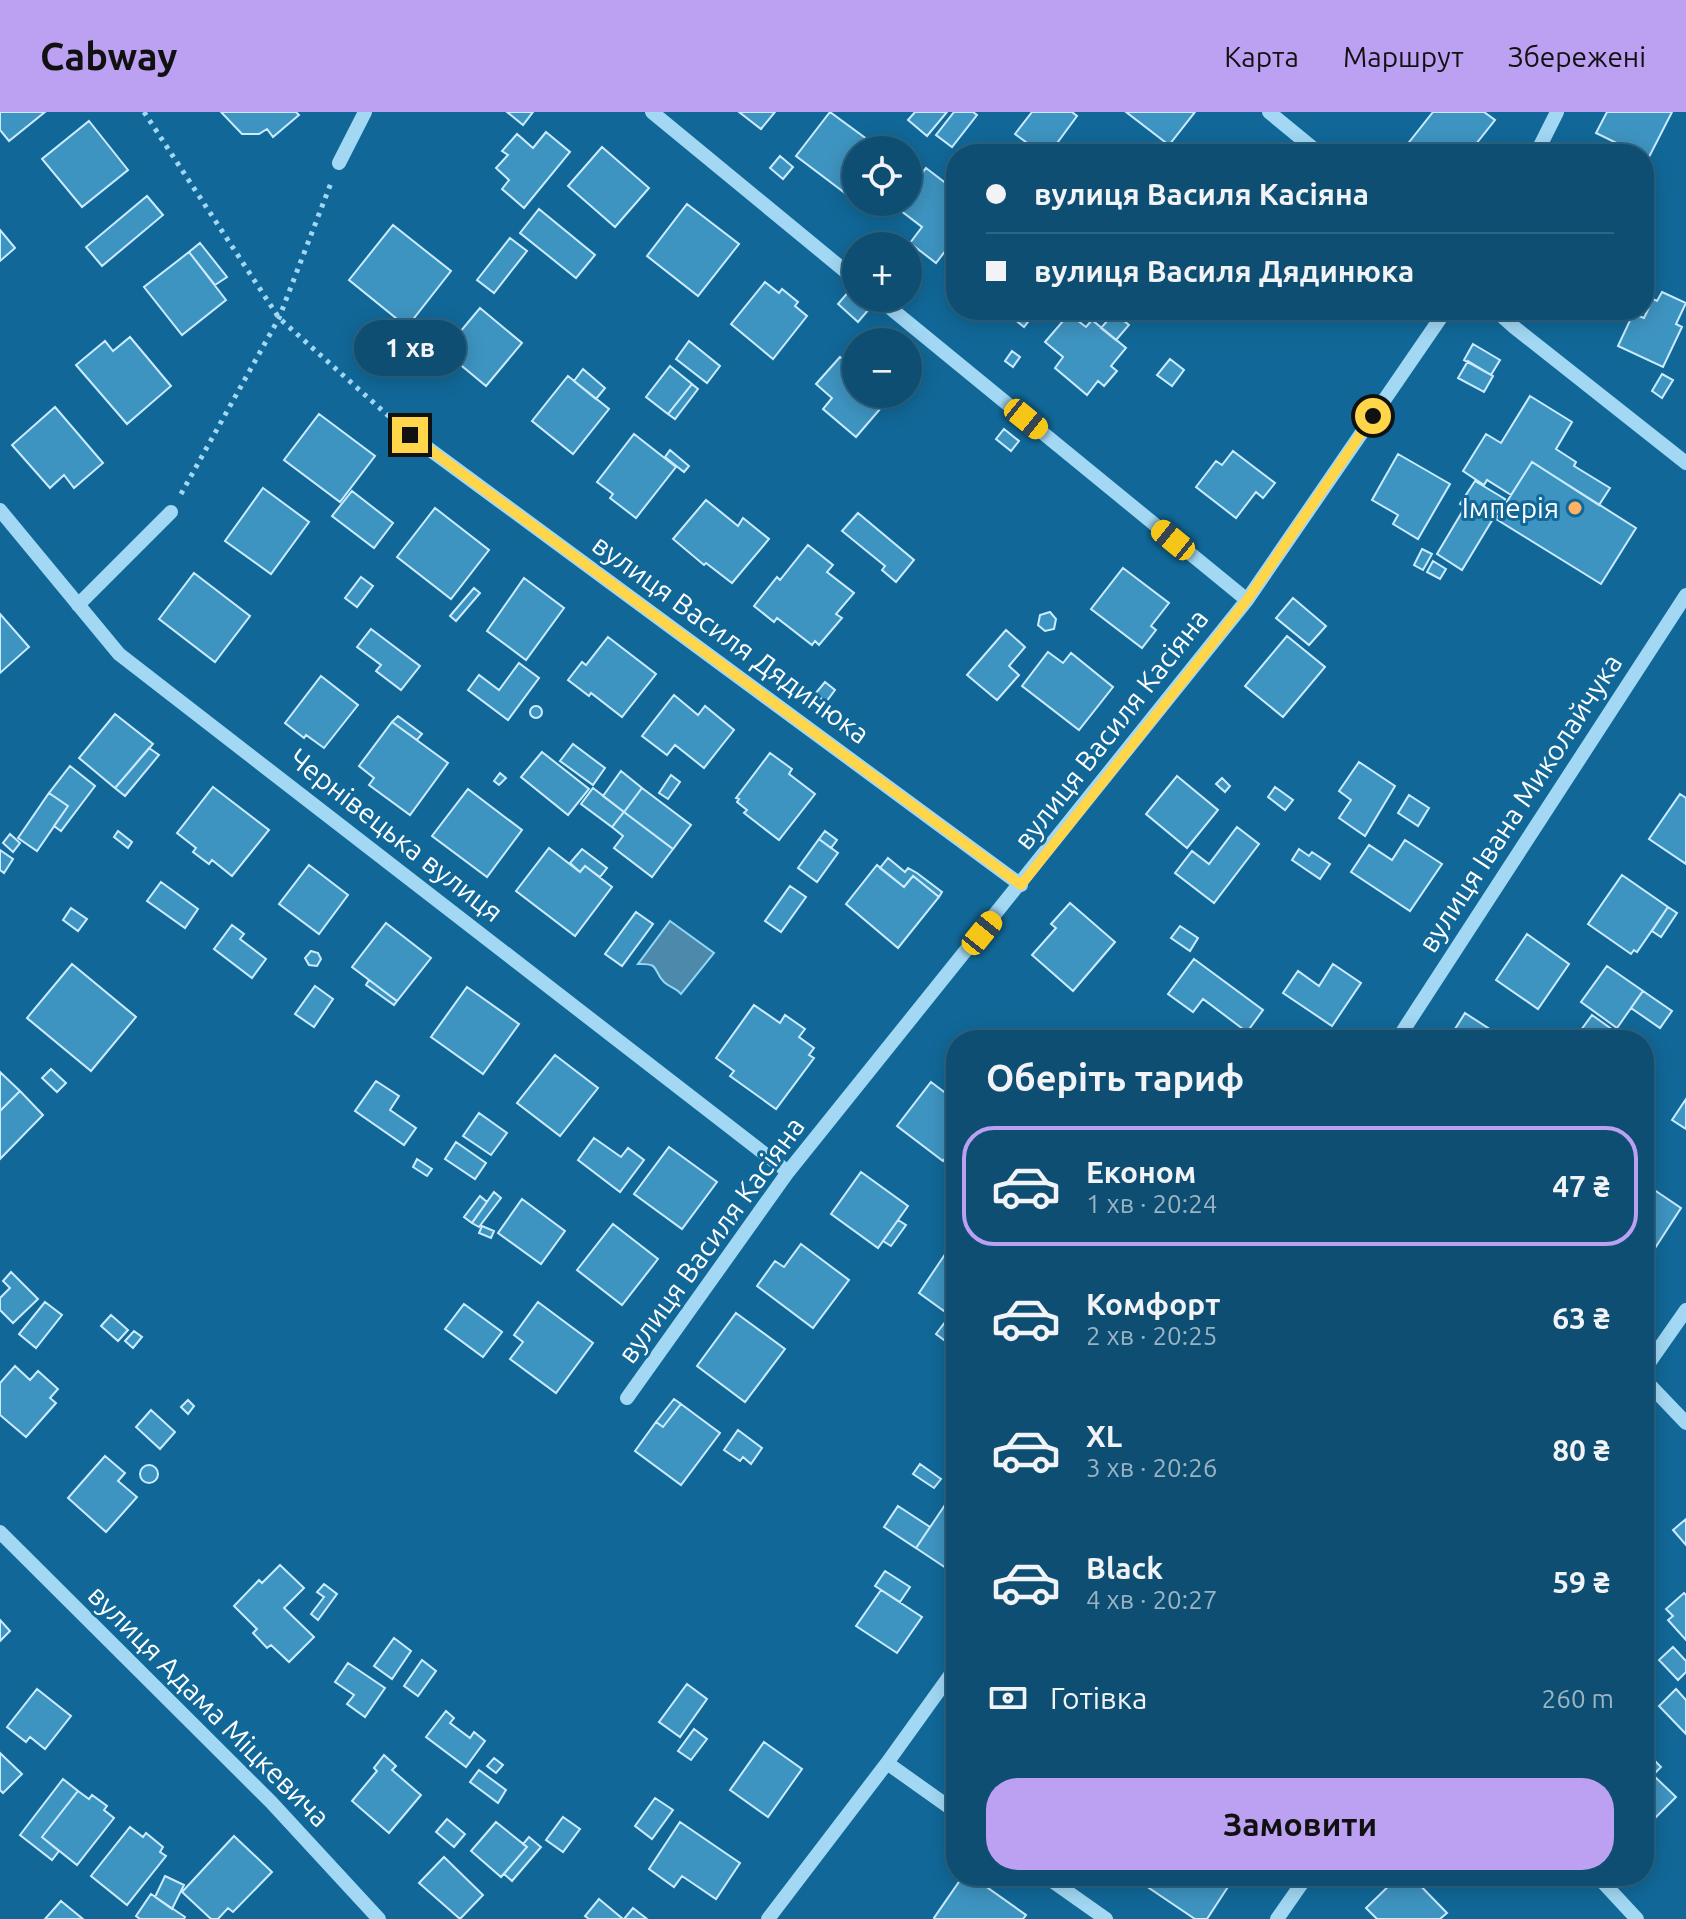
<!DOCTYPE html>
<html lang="uk">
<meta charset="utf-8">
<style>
body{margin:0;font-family:Ubuntu,sans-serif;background:#165577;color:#f1f3f6;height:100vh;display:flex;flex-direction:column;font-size:30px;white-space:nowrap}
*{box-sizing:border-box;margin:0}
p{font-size:26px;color:#9ab4c4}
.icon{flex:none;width:44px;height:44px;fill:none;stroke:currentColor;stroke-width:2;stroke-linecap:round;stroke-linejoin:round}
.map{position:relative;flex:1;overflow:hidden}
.sheet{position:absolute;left:946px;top:918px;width:708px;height:856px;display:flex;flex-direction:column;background:#0d4e72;border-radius:32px;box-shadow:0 4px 20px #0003,0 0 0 2px #2d6584}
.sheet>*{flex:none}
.top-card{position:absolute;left:946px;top:32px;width:708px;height:176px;border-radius:32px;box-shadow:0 4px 20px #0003,0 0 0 2px #2d6584;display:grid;align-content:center;height:176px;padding:0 40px;background:#0d4e72}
.buttons{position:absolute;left:842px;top:24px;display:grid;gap:16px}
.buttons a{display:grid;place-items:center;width:80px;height:80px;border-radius:50%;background:#0d4e72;box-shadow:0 4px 20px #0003,0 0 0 2px #2d6584;font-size:40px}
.end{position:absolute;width:36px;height:36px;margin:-18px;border:10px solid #ffd54a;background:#111;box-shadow:0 0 0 4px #111}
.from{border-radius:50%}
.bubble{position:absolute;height:56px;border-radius:28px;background:#0d4e72;box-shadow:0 4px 20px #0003,0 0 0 2px #2d6584;font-size:26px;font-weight:600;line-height:56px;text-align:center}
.car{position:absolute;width:24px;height:48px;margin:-24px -12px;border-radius:10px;box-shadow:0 0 6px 2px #0007;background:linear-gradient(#f5c518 24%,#345 0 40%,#f5c518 0 76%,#345 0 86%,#f5c518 0)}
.top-card b{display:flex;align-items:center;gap:28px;height:76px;font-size:30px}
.top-card b+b{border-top:2px solid #2d6584}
.top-card i{width:20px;height:20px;background:#f1f3f6}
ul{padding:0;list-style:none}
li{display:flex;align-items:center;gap:24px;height:120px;margin:0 16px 12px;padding:0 24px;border:4px solid transparent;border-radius:32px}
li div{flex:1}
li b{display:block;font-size:30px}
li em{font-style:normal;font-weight:600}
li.current{border-color:#bca0f2}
li>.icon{width:72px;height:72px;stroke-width:1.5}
h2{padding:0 40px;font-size:36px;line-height:96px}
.pay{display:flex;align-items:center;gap:20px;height:88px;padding:0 40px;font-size:30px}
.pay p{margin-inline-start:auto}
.primary-button{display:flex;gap:16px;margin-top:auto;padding:16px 40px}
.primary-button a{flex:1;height:92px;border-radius:32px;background:#bca0f2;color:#111;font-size:32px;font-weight:600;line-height:92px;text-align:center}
header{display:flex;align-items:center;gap:48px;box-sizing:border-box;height:112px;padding:0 40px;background:#bca0f2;color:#111}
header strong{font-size:38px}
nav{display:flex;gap:44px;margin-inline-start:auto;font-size:28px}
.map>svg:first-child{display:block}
.water{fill:#4c89aa;stroke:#93d7f7;stroke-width:2}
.building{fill:#3e94c1;stroke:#caecfe;stroke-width:2}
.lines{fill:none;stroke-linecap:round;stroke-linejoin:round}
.path{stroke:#a2d8f4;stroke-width:5;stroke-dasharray:4 6;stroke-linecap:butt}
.minor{stroke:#a2d8f4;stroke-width:14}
.route{stroke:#ffd54a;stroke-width:10}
.poi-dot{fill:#ffb265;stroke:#116898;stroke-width:3}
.labels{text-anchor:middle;stroke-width:6;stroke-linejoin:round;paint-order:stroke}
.poi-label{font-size:28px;fill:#fff;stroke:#116898;text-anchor:end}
.street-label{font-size:28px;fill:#fff;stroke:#116898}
</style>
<header>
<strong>Cabway</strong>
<nav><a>Карта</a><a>Маршрут</a><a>Збережені</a></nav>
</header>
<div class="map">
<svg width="1686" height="1807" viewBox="0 0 1686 1807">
<rect width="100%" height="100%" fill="#116898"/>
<path class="water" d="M670,809L714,841L681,882C676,876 669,875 664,870C652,858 661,851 638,852Z"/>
<path class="building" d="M0,0H45L9,29L0,18Z
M221,0H296L299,3L273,25L267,17L259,22H242Z
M507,0H533L523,13Z
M739,0H775L761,17Z
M830,0L879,36L856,38V66L845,81L796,44Z
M915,0H947L927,24L908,8Z
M954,0H973L977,3L952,35L936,23Z
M1032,0H1072L1077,4L1049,42H1042L1015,22Z
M1126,0H1195L1169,33Z
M1433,0H1484L1495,8L1468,42H1417L1406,34Z
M1607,0H1672L1648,47L1644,42H1639L1596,21Z
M89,9L128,58L82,95L42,47Z
M546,20L570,40L524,96L502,77L509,68L496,56L508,43L502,39L517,22L533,36Z
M602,35L649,76L615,115L568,74Z
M780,44L793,55L783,67L770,56Z
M926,56L956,79V125L936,151L910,131L922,115L896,95L900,90H908V80Z
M147,84L163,103L102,154L86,135Z
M687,92L739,132L698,184L647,144Z
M539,97L595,143L576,166L520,121Z
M393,113L451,159L407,215L349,168Z
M0,118L15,136L0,149Z
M510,126L527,139L494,181L477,168Z
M200,131L227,165L215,173L189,140Z
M189,140L226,188L182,223L144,175Z
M765,170L779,181L782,177L798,190L795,194L807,204L773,247L731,212Z
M850,178L856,186L870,196L858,210L838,192Z
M1662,180L1686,191L1676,212L1682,215L1663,255L1618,234L1633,202L1644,206L1653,187L1657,189Z
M480,196L522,231L486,274L444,239Z
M1003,198H1037L1024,215Z
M1114,201L1129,213L1116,228L1101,216Z
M1069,202L1086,215L1092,208L1126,236L1111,254L1117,259L1104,274L1098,269L1087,283L1055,256L1063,245L1045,230Z
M130,225L171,274L127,312L76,253L105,229L113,239Z
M689,229L720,254L707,271L676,247Z
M1473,232L1500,248L1491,263L1464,248Z
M1012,239L1020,245L1013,255L1005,249Z
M840,245L856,258V282H893L856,325L823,297L832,286L816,272Z
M1170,247L1184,258L1172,274L1157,263Z
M1468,249L1493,264L1484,280L1458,266Z
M670,254L692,272L668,302L646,285Z
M583,257L605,276L596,287L574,269Z
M1662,262L1673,268L1662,286L1652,279Z
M568,264L609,297L573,342L532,309Z
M692,272L698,277L675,307L668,302Z
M1530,284L1572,310L1556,337L1576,350L1574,354L1610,376L1599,393L1532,350L1511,383L1487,368L1484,373L1463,359L1486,322L1501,331Z
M55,295L103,351L74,376L64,363L50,376L12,333Z
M319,302L375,344L340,390L284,348Z
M1004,317L1019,329L1011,339L996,327Z
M634,322L676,355L636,406L610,386L613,382L597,370Z
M670,338L689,354L684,360L665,345Z
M1233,339L1275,371L1263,386L1256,380L1236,406L1196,375L1216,349L1222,353Z
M1398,342L1450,372L1418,427L1393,412L1398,403L1372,388Z
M1532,350L1636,416L1601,472L1496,407Z
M1475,369L1505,387L1462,458L1437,442L1465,395L1460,392Z
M263,376L309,410L271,462L225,429Z
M352,379L393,411L374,436L332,404Z
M706,388L738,414L743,406L769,427L732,471L706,451L704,453L673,427Z
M435,396L489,438L451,487L397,445Z
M858,401L914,448L896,470L882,458L885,454L842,419Z
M808,433L833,453L827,460L854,481L836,502L842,506L819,533L815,529L812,533L777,506L774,510L754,494L777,465L780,468Z
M1422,437L1432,442L1423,458L1414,453Z
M1433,449L1446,457L1440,467L1427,460Z
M1123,456L1169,491L1151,514L1156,518L1142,536L1091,497Z
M194,461L250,504L215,550L159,507Z
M361,465L373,474L357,495L345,486Z
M524,466L564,496L526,548L487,519Z
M474,476L480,481L456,509L450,504Z
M1293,486L1326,514L1309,533L1276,506Z
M1050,500L1056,507L1054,517L1045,519L1038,513L1040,503Z
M0,502L29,535L0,561Z
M371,517L420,554L401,578L376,559L381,553L357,535Z
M1006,518L1025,535L1009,554L1019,563L997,588L967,563Z
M1287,524L1325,555L1283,605L1245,574Z
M608,525L656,562L622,605L591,581L589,584L568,568L582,550L586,553Z
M1048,540L1063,551L1071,541L1113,575L1079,618L1022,574Z
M519,551L539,566L508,608L468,578L479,563L499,578Z
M321,564L358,593L324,636L306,623L304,626L285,611Z
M825,570L835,578L826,590L815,582Z
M674,583L698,603L705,594L734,618L704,656L675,633L667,643L642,624Z
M530 600a6 6 0 1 1 12 0a6 6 0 1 1-12 0Z
M115,602L153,632L115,676L79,646Z
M398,604L422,622L417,628L392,610Z
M392,610L448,651L410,703L369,673L374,666L359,654Z
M573,632L605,656L593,673L560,649Z
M149,636L159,643L125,684L115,676Z
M542,640L589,677L568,703L521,665Z
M770,641L792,657L789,662L815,682L779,728L744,701L747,698L737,690L739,687L736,686Z
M1359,650L1395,674L1365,724L1339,706L1351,688L1339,679Z
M70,654L95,674L61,719L54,714L68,694L49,681Z
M621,659L642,676L624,700L603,684Z
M500,661L506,666L499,673L494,669Z
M671,663L680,670L668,687L659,681Z
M1177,664L1218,698L1187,736L1146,702Z
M1222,666L1230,674L1225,680L1216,672Z
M213,675L269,718L232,764L212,748L209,752L193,740L196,736L177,721Z
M1275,675L1293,688L1285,698L1268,685Z
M593,676L624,700L612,715L581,692Z
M642,676L691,713L673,737L624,700Z
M468,677L522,718L487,765L432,724Z
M49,681L68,694L37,739L18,726Z
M1680,682L1686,686V752L1649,727Z
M1409,683L1429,696L1418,714L1398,701Z
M624,700L673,737L652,765L614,736L623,724L612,715Z
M1237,715L1259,732L1214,791L1175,761L1192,739L1209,752Z
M118,719L132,730L128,736L114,725Z
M825,719L837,728L831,736L819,727Z
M10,722L20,731L13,740L3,731Z
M819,727L838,741L817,770L798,756Z
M1405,728L1442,752L1410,799L1351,760L1369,733L1392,748Z
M549,736L580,760L585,754L612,775L575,824L516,779Z
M582,737L607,756L600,765L585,754L580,760L570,751Z
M1299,737L1309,744L1312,740L1330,752L1320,767L1292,748Z
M0,738L13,747L4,761L0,758Z
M888,746L905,760L908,756L917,761L942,780L939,785L913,764L904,775L880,756Z
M309,753L348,783L319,822L279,792Z
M877,753L904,775L913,764L939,785L898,836L846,792Z
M1622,763L1668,795L1637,840L1634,838L1631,842L1588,812Z
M161,770L198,797L185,816L147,789Z
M790,774L806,785L781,820L765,809Z
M1070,791L1115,830L1073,879L1032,843L1056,816L1051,812Z
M1668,795L1677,801L1661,825L1652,819Z
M71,796L87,807L78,819L63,808Z
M636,800L653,812L622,854L605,842Z
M386,811L431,846L397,889L352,855Z
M232,813L244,822L240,827L266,847L252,866L214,837Z
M1180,814L1198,826L1190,839L1171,826Z
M1527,822L1569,852L1538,897L1496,868Z
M311,839L318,841L321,847L317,854L309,853L305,846Z
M1194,847L1263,898L1247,920L1203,887L1193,900L1168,882Z
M72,852L136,905L91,959L27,906Z
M1333,852L1361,871L1332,914L1283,881L1298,859L1319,874Z
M1607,854L1643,879L1617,916L1581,890Z
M369,868L397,889L394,893L366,873Z
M315,874L333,887L314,915L295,902Z
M467,875L519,912L483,962L431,925Z
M1643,879L1672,899L1660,916L1631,896Z
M754,893L780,911L785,903L805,917L799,925L814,936L809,943L814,946L776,997L730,964L734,959L716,946Z
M1465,901L1505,927L1504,928H1473L1455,917Z
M1592,903L1627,928H1594L1581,918Z
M1455,917L1473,928H1448Z
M1558,918L1570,928H1542L1545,924L1552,928Z
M1581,918L1594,928H1574Z
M555,943L598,976L560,1024L517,991Z
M51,957L66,971L57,980L42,966Z
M0,960L20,979L0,999Z
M376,969L399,984L390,998L416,1016L404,1033L355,999Z
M931,970L956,989V1031L943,1049L897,1014Z
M20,979L43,1003L0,1047V999Z
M1686,987V1017L1672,1008Z
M479,1001L507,1021L491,1043L463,1024Z
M594,1026L621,1045L628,1036L644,1048L620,1080L578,1048Z
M456,1030L486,1051L475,1067L445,1047Z
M669,1035L717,1070L682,1117L634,1082Z
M417,1047L432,1057L427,1064L413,1055Z
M861,1060L908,1094L878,1136L831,1102Z
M1644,1071L1681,1096L1644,1153Z
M494,1080L501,1086L479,1115L472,1111Z
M480,1084L487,1090L472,1111L464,1105Z
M522,1087L565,1119L541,1152L498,1121Z
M898,1108L906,1113L891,1134L883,1129Z
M613,1112L658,1147L622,1193L577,1158Z
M482,1114L494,1119L491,1126L479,1121Z
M956,1126V1182L944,1199L919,1181Z
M801,1132L849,1168L813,1216L757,1174L775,1149L784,1155Z
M11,1160L38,1187L13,1211L0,1198V1186L10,1176L3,1169Z
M45,1190L62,1203L36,1236L19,1222Z
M538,1190L593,1231L556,1281L510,1247L523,1230L514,1223Z
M464,1192L502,1220L483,1245L445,1217Z
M736,1201L785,1237L745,1290L697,1254Z
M111,1203L128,1218L118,1229L101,1214Z
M949,1205L956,1210V1237L936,1222Z
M134,1219L142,1225L133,1236L125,1229Z
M15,1254L30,1268L38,1259L58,1277L50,1286L56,1291L26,1325L0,1303V1271Z
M674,1287L681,1292L663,1315L656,1310Z
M188,1288L194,1294L188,1302L181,1295Z
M681,1292L720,1321L681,1373L635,1339L656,1310L663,1315Z
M151,1298L175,1320L160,1337L136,1315Z
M738,1318L762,1336L751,1352L743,1345L740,1349L724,1338Z
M105,1344L125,1361L118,1369L137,1385L106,1420L68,1386Z
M920,1352L941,1367L934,1376L913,1362Z
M140 1362a9 9 0 1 1 18 0a9 9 0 1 1-18 0Z
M945,1393L956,1401L955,1462L916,1436Z
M898,1394L930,1415L916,1436L884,1415Z
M1686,1407V1433L1673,1418Z
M280,1453L304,1476L284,1496L314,1525L289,1550L271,1533L267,1536L253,1521L257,1517L234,1494L259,1468L262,1471Z
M885,1459L910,1475L900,1490L875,1474Z
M324,1472L337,1482L318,1508L311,1502L324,1485L317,1480Z
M881,1478L922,1505L897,1541L856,1514Z
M1684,1481L1686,1483V1528L1668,1508L1673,1504L1666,1497Z
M0,1508L10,1519L0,1529Z
M394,1526L411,1539L392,1567L374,1554Z
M1673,1535L1686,1549V1560L1678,1568L1659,1548Z
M422,1548L436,1559L418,1584L404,1574Z
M348,1551L385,1576L365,1605L347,1592L354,1583L335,1570Z
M687,1572L707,1587L680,1625L659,1610Z
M37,1577L71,1604L45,1637L30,1625L26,1630L7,1615Z
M1676,1577L1686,1588V1622L1659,1594Z
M446,1599L454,1606L450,1611L470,1626L474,1620L485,1629L466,1655L426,1625Z
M694,1617L707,1627L691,1648L678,1639Z
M764,1630L802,1657L768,1705L730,1678Z
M0,1641L22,1662L3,1681L0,1678Z
M384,1643L396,1654L392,1658L421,1683L389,1721L352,1689L377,1659L374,1656Z
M1649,1643L1661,1655L1653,1663L1676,1685L1644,1717V1647Z
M494,1646L503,1653L496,1661L487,1654Z
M479,1658L506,1678L498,1691L470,1670Z
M63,1667L78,1679L42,1725L59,1739L52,1748L20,1723Z
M78,1679L89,1687L92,1683L107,1694L104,1698L114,1706L77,1753L42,1725Z
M655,1686L673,1698L652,1727L635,1714Z
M563,1705L580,1717L563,1740L546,1728Z
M447,1707L465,1722L454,1735L436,1720Z
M496,1710L527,1735L501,1765L471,1739Z
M680,1710L740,1751L716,1787L682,1764L674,1775L649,1757Z
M130,1715L143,1725L146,1721L163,1735L160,1740L166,1744L127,1793L91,1764Z
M234,1724L272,1760L233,1800L228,1796L218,1807H211L182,1780Z
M529,1725L541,1735L512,1769L504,1762L527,1735L523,1732Z
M444,1745L483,1783L460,1807L419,1771Z
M165,1764L184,1773L172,1797L155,1785Z
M963,1764H971L1026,1803L1023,1807H935L934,1806Z
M1152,1764H1235L1207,1807H1195L1146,1774Z
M1399,1764H1411L1447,1801L1440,1807H1377L1366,1796Z
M151,1782L185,1805L184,1807H140L136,1804Z
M599,1787L623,1807H589L585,1804Z
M61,1789L83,1807H45Z
M633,1796L647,1807H624Z"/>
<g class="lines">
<path class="path" d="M144,0L279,206L393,308
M181,382L279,206L331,71"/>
<path class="minor" d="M652,0L856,168
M1269,0L1320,42
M1536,42L1557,0
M339,51L365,0
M878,186L1247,488
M1495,198L1514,215L1686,351
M410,323L1021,773
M0,398L119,542L788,1060
M78,493L171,400
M1397,928L1686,483
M1644,1258L1686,1198
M1644,1267L1686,1311
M627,1286L788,1060L1247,488L1446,198
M0,1420L271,1690L379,1807
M887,1651L956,1700
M1045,1764L1106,1807
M1597,1764L1637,1807
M768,1807L887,1651L956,1555
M1277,1807L1307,1764"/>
</g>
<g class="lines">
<path class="route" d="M410,323L1021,773L1247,488L1373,304"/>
</g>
<circle class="poi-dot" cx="1575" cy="396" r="8"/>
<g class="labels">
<g class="poi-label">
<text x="1559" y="406">Імперія</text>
</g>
<g class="street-label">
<text transform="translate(731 527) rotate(36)" y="10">вулиця Василя Дядинюка</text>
<text transform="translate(1111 617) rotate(-52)" y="10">вулиця Василя Касіяна</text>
<text transform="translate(1520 691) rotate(-57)" y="10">вулиця Івана Миколайчука</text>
<text transform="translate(396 723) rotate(38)" y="10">Чернівецька вулиця</text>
<text transform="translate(711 1128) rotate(-54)" y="10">вулиця Василя Касіяна</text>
<text transform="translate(209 1594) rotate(45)" y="10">вулиця Адама Міцкевича</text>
</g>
</g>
</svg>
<div class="buttons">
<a><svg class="icon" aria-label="locate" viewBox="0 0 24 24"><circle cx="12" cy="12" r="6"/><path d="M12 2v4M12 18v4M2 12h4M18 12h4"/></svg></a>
<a>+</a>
<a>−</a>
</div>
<i class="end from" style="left:1373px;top:304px"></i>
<i class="end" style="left:410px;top:323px"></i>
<div class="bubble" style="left:354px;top:208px;width:112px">1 хв</div>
<i class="car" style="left:1026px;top:307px;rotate:129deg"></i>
<i class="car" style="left:1173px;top:428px;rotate:309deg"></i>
<i class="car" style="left:982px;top:821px;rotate:39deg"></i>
<div class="top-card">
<b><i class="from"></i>вулиця Василя Касіяна</b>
<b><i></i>вулиця Василя Дядинюка</b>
</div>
<section class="sheet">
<h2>Оберіть тариф</h2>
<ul>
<li class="current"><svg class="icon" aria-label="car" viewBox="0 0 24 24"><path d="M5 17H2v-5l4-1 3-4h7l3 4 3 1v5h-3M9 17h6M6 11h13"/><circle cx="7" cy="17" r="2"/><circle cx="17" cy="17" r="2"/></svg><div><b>Економ</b><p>1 хв · 20:24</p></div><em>47 ₴</em></li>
<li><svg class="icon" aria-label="car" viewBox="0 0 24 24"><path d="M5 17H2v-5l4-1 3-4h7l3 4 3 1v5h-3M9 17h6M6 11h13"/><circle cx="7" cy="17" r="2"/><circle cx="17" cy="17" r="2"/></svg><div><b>Комфорт</b><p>2 хв · 20:25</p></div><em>63 ₴</em></li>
<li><svg class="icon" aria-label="car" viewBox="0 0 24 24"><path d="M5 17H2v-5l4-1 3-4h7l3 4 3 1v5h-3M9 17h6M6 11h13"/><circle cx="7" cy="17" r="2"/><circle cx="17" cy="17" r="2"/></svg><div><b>XL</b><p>3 хв · 20:26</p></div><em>80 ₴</em></li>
<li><svg class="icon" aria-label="car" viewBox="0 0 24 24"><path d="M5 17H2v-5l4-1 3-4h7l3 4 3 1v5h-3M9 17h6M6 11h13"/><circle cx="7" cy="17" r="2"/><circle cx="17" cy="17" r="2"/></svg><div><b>Black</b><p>4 хв · 20:27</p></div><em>59 ₴</em></li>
</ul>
<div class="pay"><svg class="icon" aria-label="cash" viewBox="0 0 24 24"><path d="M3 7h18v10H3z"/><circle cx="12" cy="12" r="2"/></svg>Готівка<p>260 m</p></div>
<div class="primary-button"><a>Замовити</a></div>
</section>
</div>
